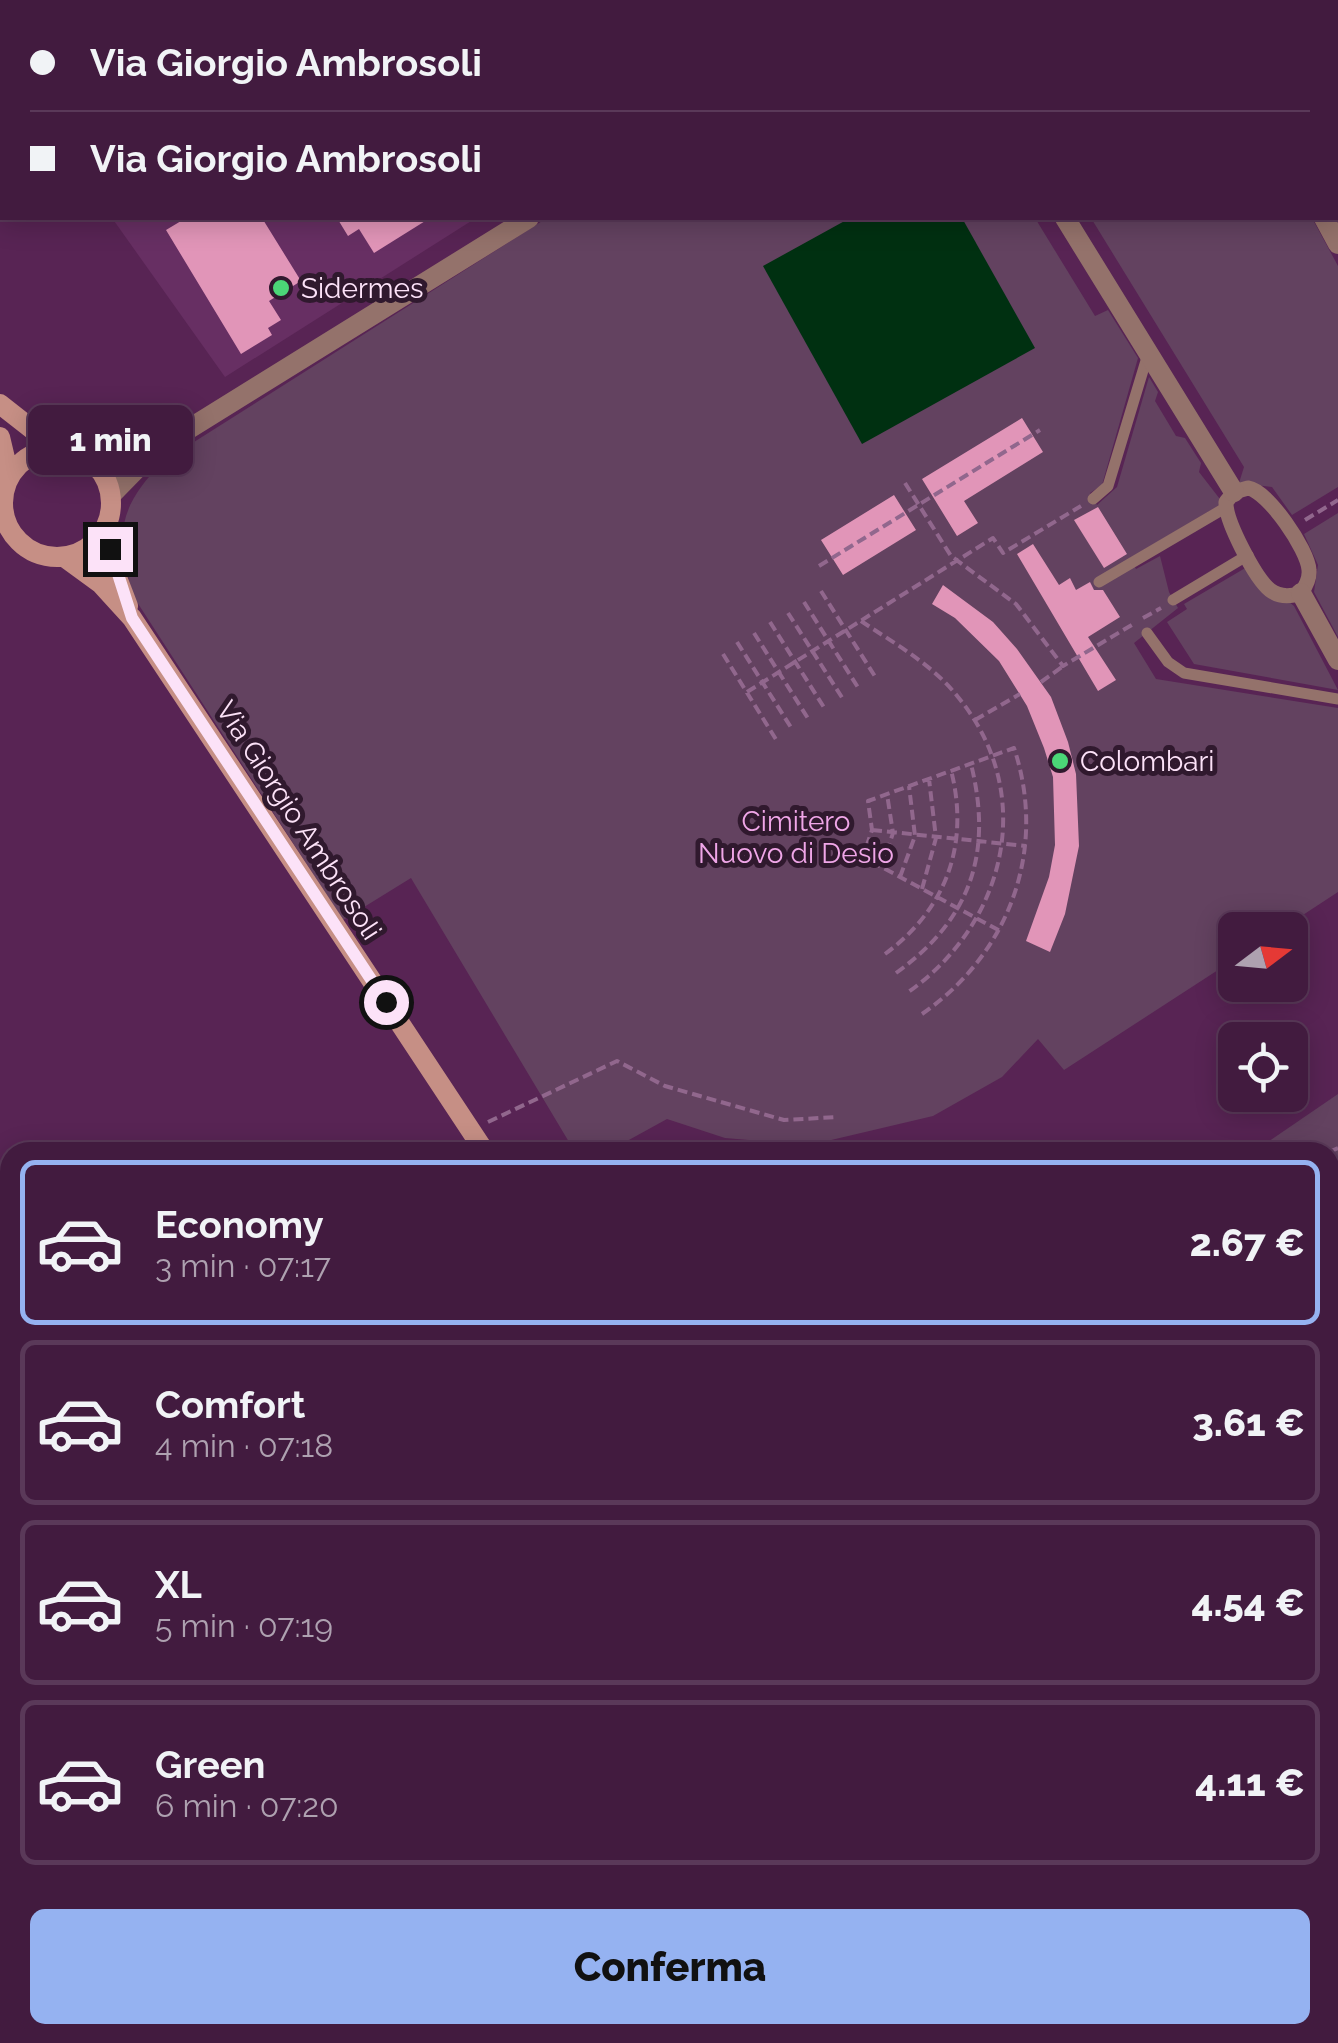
<!DOCTYPE html>
<html lang="it">
<meta charset="utf-8">
<style>
body{margin:0;font-family:Raleway,sans-serif;background:#4c284a;color:#f1f3f6;height:100vh;display:flex;flex-direction:column;font-size:38px;white-space:nowrap}
*{box-sizing:border-box;margin:0}
p{font-size:32px;color:#aea1b0}
.icon{flex:none;width:55px;height:55px;fill:none;stroke:currentColor;stroke-width:2;stroke-linecap:round;stroke-linejoin:round}
.map{position:relative;flex:1;overflow:hidden}
.drawer{position:absolute;left:0px;top:1142px;width:1340px;height:902px;display:flex;flex-direction:column;background:#421b3f;border-radius:30px 30px 0 0;box-shadow:0 5px 25px #0003,0 0 0 2px #5a3959}
.drawer>*{flex:none}
.banner{position:absolute;left:0px;top:0px;width:1340px;height:220px;box-shadow:0 5px 25px #0003,0 0 0 2px #5a3959;display:grid;align-content:center;height:220px;padding:0 30px;background:#421b3f}
.needle{width:65px;rotate:74deg}
.controls{position:absolute;left:1218px;top:912px;display:grid;gap:20px}
.controls a{display:grid;place-items:center;width:90px;height:90px;border-radius:15px;background:#421b3f;box-shadow:0 5px 25px #0003,0 0 0 2px #5a3959;font-size:50px}
.end{position:absolute;width:45px;height:45px;margin:-22px;border:12px solid #fce2f8;background:#111;box-shadow:0 0 0 5px #111}
.from{border-radius:50%}
.bubble{position:absolute;height:70px;border-radius:15px;background:#421b3f;box-shadow:0 5px 25px #0003,0 0 0 2px #5a3959;font-size:32px;font-weight:800;line-height:70px;text-align:center}
.banner b{display:flex;align-items:center;gap:35px;height:95px;font-size:38px}
.banner b+b{border-top:2px solid #5a3959}
.banner i{width:25px;height:25px;background:#f1f3f6}
ul{padding:18px 0 0;list-style:none}
li{display:flex;align-items:center;gap:30px;height:165px;margin:0 20px 15px;padding:0 10px;border:5px solid #5a3959;border-radius:15px}
li div{flex:1}
li b{display:block;font-size:38px}
li em{font-style:normal;font-weight:800}
li.on{border-color:#95b2f1}
li>.icon{width:90px;height:90px;stroke-width:1.5}
.cta{display:flex;gap:20px;margin-top:auto;padding:20px 30px}
.cta a{flex:1;height:115px;border-radius:15px;background:#95b2f1;color:#111;font-size:40px;font-weight:800;line-height:115px;text-align:center}
.map>svg:first-child{display:block}
.built{fill:#672f63}
.green{fill:#634260}
.water{fill:#003011}
.building{fill:#e195b8}
.lines{fill:none;stroke-linecap:round;stroke-linejoin:round}
.path{stroke:#91678d;stroke-width:4;stroke-dasharray:10 5;stroke-linecap:butt}
.service{stroke:#94726b;stroke-width:11}
.pedestrian{stroke:#94726b;stroke-width:15}
.minor{stroke:#94726b;stroke-width:20}
.secondary{stroke:#c68f85;stroke-width:20}
.route{stroke:#fce2f8;stroke-width:12}
.poi-dot{fill:#4bd677;stroke:#30192e;stroke-width:4}
.labels{text-anchor:middle;stroke-width:10;stroke-linejoin:round;paint-order:stroke}
.poi-label{font-size:28px;fill:#fce2f8;stroke:#30192e;text-anchor:start}
.street-label{font-size:28px;fill:#fce2f8;stroke:#30192e}
.park-label{font-size:28px;fill:#f0a6e8;stroke:#30192e}
</style>
<div class="map">
<svg width="1338" height="2043" viewBox="0 0 1338 2043">
<rect width="100%" height="100%" fill="#582454"/>
<path class="built" d="M0,0H818L2,2L0,208Z
M112,218H476L225,377Z
M1330,1510L1338,1523V2043H1202L1195,2035H1330Z"/>
<path class="green" d="M547,218H1035L1095,316L1108,310L1138,358L1102,485L1090,493L1097,505L1117,487L1149,377L1158,392L1155,401L1176,436L1185,438L1201,463L1199,472L1223,503L1130,558L1136,569L1160,556L1169,592L1178,608L1134,643L1156,679L1338,708V892L1280,930H1235V959L1064,1070L1038,1039L1002,1077L933,1116L810,1145L725,1138L667,1119L607,1152H575L411,878L343,920L135,599C114,538 117,507 164,461Z
M1091,218H1312L1338,266V487L1292,515L1272,487L1239,483L1244,467Z
M1338,513V637L1314,592L1318,565L1304,534Z
M1247,567L1294,606L1338,690L1194,664L1167,622L1187,609L1184,604Z
M1338,1094V1247L1330,1250V1152H1253Z
M0,1250L10,1265V1460L0,1467Z
M1330,1337L1338,1343V1464L1330,1470Z
M10,1490V1741L0,1748V1497Z"/>
<path class="water" d="M850,218H962L1035,348L862,444L763,266Z"/>
<path class="building" d="M186,218H262L301,281L269,301L281,320L268,328L272,335L241,354L166,230Z
M337,218H430L374,253L359,229L348,236Z
M1022,418L1043,452L964,501L978,523L957,536L922,479Z
M894,495L916,530L843,575L821,540Z
M1098,507L1127,554L1104,568L1074,520Z
M1033,544L1059,585L1070,578L1076,590L1090,582L1094,590H1103L1120,617L1088,637L1116,680L1098,691L1017,554Z
M943,585L993,622L1017,649L1051,697L1068,742L1076,774L1079,846L1065,914L1050,952L1026,941L1049,877L1055,845L1053,777L1044,748L1027,706L999,661L955,618L932,604Z"/>
<g class="lines">
<path class="path" d="M1234,0L1235,2
M1338,200V201
M905,483L951,556L1016,604L1063,666L1135,623
M1305,520L1338,500
M819,566L1040,430
M821,591L876,678
M804,602L859,689
M788,613L843,699
M1143,618L1161,608
M861,621C895,644 932,664 958,697C1038,794 1006,924 907,993
M770,622L825,709
M754,633L809,720
M737,642L792,729
M723,654L777,741
M1041,682L1062,667
M747,692L993,538L1003,553L1081,506
M975,720L1020,694
M872,830L1026,846
M882,867L893,833L887,794
M900,877L915,836L909,786
M922,889L936,838L929,779
M885,954C946,909 970,845 951,770
M896,973C971,919 993,853 971,764
M922,1014C1009,954 1048,850 1014,748L868,801L872,830L863,857L1000,931
M488,1122L617,1061L665,1086L784,1120L838,1117
M1329,1152L1338,1148
M0,1484L10,1477
M746,2035L752,2043
M370,2043L382,2035"/>
<path class="service" d="M1093,499L1108,486L1148,354
M1099,582L1225,508
M1173,600L1248,555
M1147,633L1168,662L1184,673L1338,699
M1330,1566L1338,1561
M1330,1681L1338,1676"/>
<path class="pedestrian" d="M1248,488C1268,491 1308,550 1309,570C1310,579 1306,586 1301,593C1290,597 1279,597 1270,590C1255,578 1225,520 1226,502L1234,492Z"/>
<path class="minor" d="M931,0L933,2
M1210,0L1212,2
M874,2L878,0
M1065,218L1234,492
M1324,218L1338,244
M82,454L155,450
M111,495L155,450L529,218
M1301,593L1338,660
M1330,1281L1338,1292"/>
<path class="secondary" d="M0,404L56,448
M0,437L9,475
M3 503a54 54 0 1 1 108 0a54 54 0 1 1-108 0Z
M106,526L115,572L128,606
M64,557L101,584L132,618L485,1152
M1170,2035L1177,2043"/>
</g>
<g class="lines">
<path class="route" d="M110,549L132,618L386,1002"/>
</g>
<g class="poi-dot">
<circle cx="281" cy="288" r="10"/>
<circle cx="1060" cy="761" r="10"/>
</g>
<g class="labels">
<g class="poi-label">
<text x="301" y="298">Sidermes</text>
<text x="1080" y="771">Colombari</text>
</g>
<g class="street-label">
<text transform="translate(299 820) rotate(57)" y="10">Via Giorgio Ambrosoli</text>
</g>
<g class="park-label">
<text x="796" y="831">Cimitero<tspan x="796" dy="32">Nuovo di Desio</tspan></text>
</g>
</g>
</svg>
<div class="controls">
<a><svg class="needle" viewBox="-14 -14 28 28"><path d="M0-13l5 13h-10z" fill="#e53935"/><path d="M0 13l5-13h-10z" fill="#aea1b0"/></svg></a>
<a><svg class="icon" aria-label="locate" viewBox="0 0 24 24"><circle cx="12" cy="12" r="6"/><path d="M12 2v4M12 18v4M2 12h4M18 12h4"/></svg></a>
</div>
<i class="end from" style="left:386px;top:1002px"></i>
<i class="end" style="left:110px;top:549px"></i>
<div class="bubble" style="left:28px;top:405px;width:165px">1 min</div>
<div class="banner">
<b><i class="from"></i>Via Giorgio Ambrosoli</b>
<b><i></i>Via Giorgio Ambrosoli</b>
</div>
<section class="drawer">
<ul>
<li class="on"><svg class="icon" aria-label="car" viewBox="0 0 24 24"><path d="M5 17H2v-5l4-1 3-4h7l3 4 3 1v5h-3M9 17h6M6 11h13"/><circle cx="7" cy="17" r="2"/><circle cx="17" cy="17" r="2"/></svg><div><b>Economy</b><p>3 min · 07:17</p></div><em>2.67 €</em></li>
<li><svg class="icon" aria-label="car" viewBox="0 0 24 24"><path d="M5 17H2v-5l4-1 3-4h7l3 4 3 1v5h-3M9 17h6M6 11h13"/><circle cx="7" cy="17" r="2"/><circle cx="17" cy="17" r="2"/></svg><div><b>Comfort</b><p>4 min · 07:18</p></div><em>3.61 €</em></li>
<li><svg class="icon" aria-label="car" viewBox="0 0 24 24"><path d="M5 17H2v-5l4-1 3-4h7l3 4 3 1v5h-3M9 17h6M6 11h13"/><circle cx="7" cy="17" r="2"/><circle cx="17" cy="17" r="2"/></svg><div><b>XL</b><p>5 min · 07:19</p></div><em>4.54 €</em></li>
<li><svg class="icon" aria-label="car" viewBox="0 0 24 24"><path d="M5 17H2v-5l4-1 3-4h7l3 4 3 1v5h-3M9 17h6M6 11h13"/><circle cx="7" cy="17" r="2"/><circle cx="17" cy="17" r="2"/></svg><div><b>Green</b><p>6 min · 07:20</p></div><em>4.11 €</em></li>
</ul>
<div class="cta"><a>Conferma</a></div>
</section>
</div>
